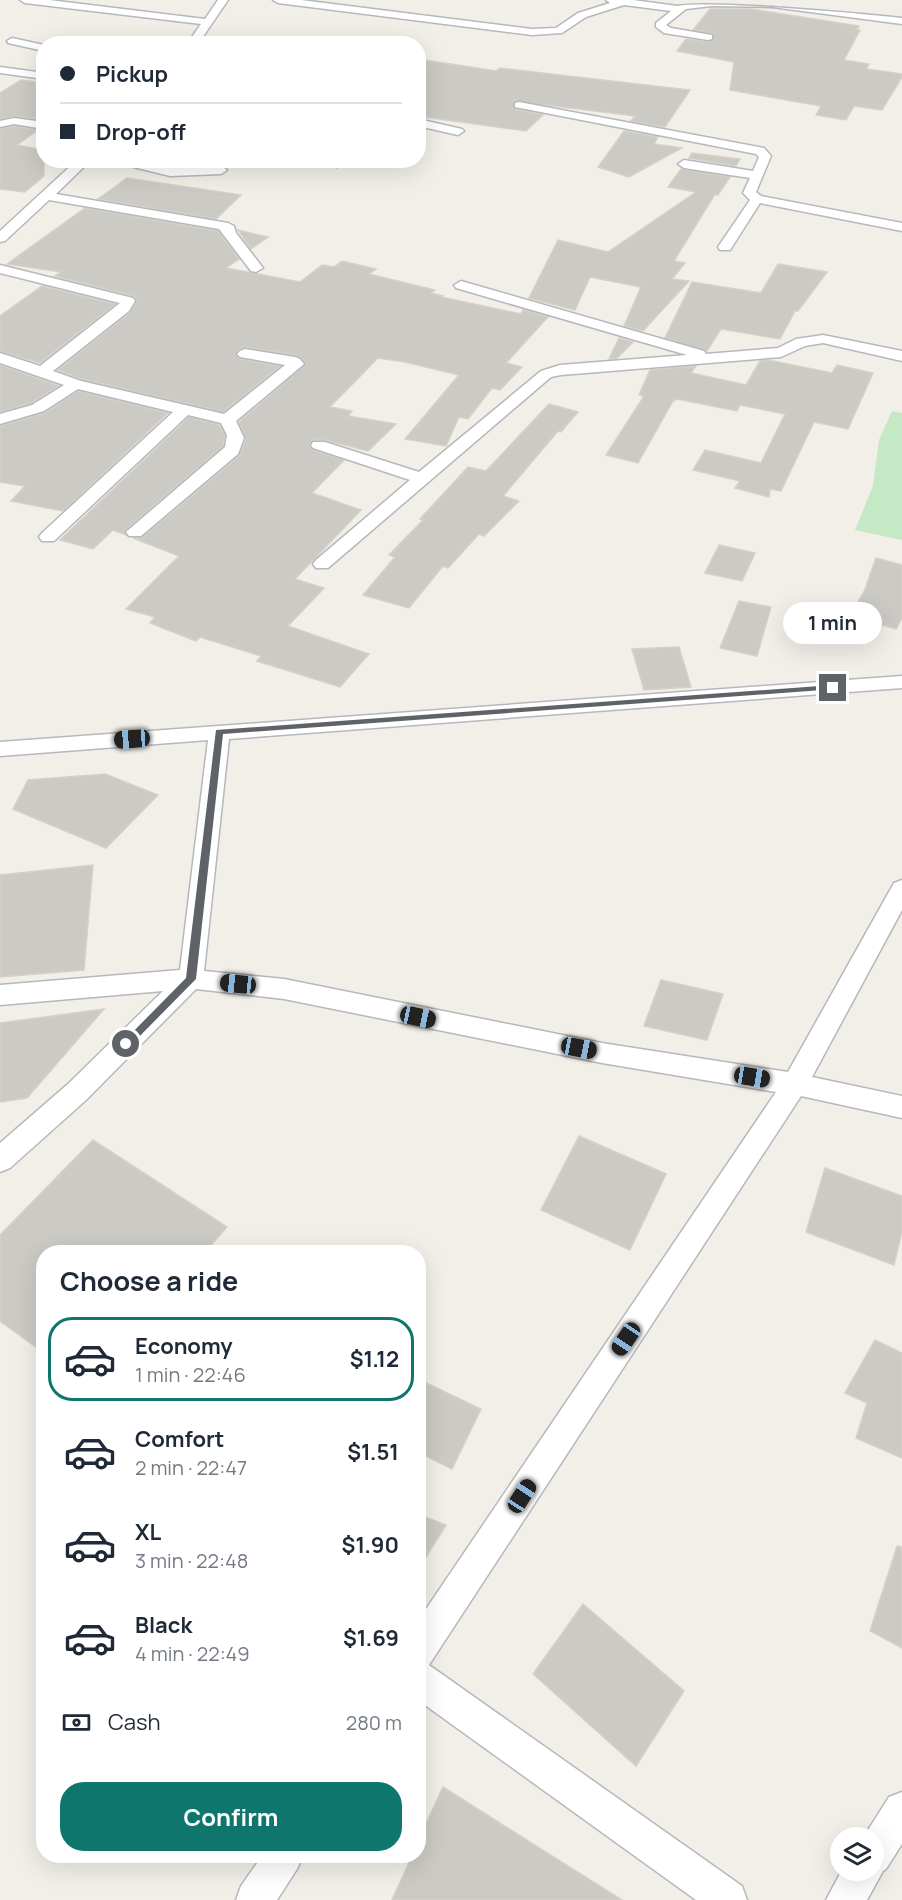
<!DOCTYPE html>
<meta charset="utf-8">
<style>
body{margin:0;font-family:Manrope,sans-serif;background:#f6f6f7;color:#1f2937;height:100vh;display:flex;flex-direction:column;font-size:22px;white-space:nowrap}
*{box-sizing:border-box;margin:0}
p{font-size:20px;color:#747a83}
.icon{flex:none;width:33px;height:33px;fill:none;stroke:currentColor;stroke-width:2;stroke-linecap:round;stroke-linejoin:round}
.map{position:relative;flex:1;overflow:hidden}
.side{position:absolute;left:36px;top:1245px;width:390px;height:618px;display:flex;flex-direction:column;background:#fff;border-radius:24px;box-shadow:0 6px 24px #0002}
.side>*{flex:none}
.guide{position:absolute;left:36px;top:36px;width:390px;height:132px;border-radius:24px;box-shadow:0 6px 24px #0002;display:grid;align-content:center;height:132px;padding:0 24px;background:#fff}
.tools{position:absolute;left:830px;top:1827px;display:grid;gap:12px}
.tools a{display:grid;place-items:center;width:54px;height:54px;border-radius:50%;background:#fff;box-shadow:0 6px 24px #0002;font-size:30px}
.end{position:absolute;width:27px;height:27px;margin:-14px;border:8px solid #5f6368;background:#fff;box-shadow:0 0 0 3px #fff}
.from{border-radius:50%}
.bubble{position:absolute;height:42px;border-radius:21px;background:#fff;box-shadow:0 6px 24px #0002;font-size:20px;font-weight:700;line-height:42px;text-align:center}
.car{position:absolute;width:18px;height:36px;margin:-18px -9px;border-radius:8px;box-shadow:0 0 4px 2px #0007;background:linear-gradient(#222 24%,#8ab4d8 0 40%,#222 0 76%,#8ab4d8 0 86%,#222 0)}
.guide b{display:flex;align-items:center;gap:21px;height:57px;font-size:22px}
.guide b+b{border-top:2px solid #e0e1e3}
.guide i{width:15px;height:15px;background:#1f2937}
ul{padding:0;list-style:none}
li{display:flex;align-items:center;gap:18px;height:84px;margin:0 12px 9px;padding:0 12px;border:3px solid transparent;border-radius:24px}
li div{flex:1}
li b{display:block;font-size:22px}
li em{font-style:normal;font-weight:700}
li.selected{border-color:#0f766e}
li>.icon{width:54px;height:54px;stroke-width:1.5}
h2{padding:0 24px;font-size:27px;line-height:72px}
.pay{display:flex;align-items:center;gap:15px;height:66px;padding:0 24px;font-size:22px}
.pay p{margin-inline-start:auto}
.action{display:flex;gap:12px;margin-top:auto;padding:12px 24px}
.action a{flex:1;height:69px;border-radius:24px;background:#0f766e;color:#fff;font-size:24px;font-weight:700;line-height:69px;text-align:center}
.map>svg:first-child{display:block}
.green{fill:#c5e8c5}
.building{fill:#cccac5;stroke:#d6d1c6;stroke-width:1.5}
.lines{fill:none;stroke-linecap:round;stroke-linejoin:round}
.minor-casing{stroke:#b5b8bc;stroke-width:3}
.minor{fill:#fff;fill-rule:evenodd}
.route{fill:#5f6368}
</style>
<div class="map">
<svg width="902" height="1900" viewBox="0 0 902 1900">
<rect width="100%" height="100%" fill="#f1efe8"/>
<path class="green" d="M892,411L902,413V540L855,530L873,486L879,440Z"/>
<path class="building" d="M710,9H751L859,26L856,30H860L844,60L869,64L866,69L902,74V77L882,110L854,106L846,120L816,115L821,106L730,90L734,62L677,51L686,39L708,42L714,40L712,33L693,30Z
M418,59L496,71L500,68L690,90L665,127L631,121L635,116L514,101L515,109L543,115L526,131L418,116Z
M21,80L44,83V120L14,116L0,119V93Z
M14,126L38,130L17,145L44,150V176L25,192L0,189V129Z
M624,131L658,137L654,144L682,148L629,177L598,167Z
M692,153L740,159L736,166L689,158Z
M681,169L730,177L718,195L715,194L674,261L685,263L672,279L689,281L643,331L624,326L641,287L590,277L575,310L529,298L558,240L608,252L696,192L668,187Z
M127,178L241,195L216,219L98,199Z
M85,208L218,231L239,259L226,268L300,282L322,265L334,267L342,261L376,269L369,274L435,290L431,293L443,296L441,297L521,314L523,310L548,317L506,363L522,367L500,390L492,388L468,419L459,417L446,446L405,439L459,375L405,362L378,358L330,407L352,411L348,416L396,424L368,451L325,440H313L309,444L312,450L344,460L312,493L361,510L295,579L324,588L288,626L369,654L340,687L257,661L261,656L200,637L196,641L150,623L155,617L126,609L179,556L133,538H142L239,456L246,439L239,422L306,364L302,358L295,355L245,347L239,349L235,354L240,359L280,366L223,412L82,379L58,370L130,313L137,300L134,296L55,276L61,272L7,264Z
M238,230L268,237L251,249Z
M778,264L827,272L798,311H795L780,339L721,329L707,351L665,338L692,282L761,293Z
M42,286L115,304L40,363L0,351V316Z
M619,338L633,342L617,358L609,359Z
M768,360L832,373L837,365L873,373L848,429L814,422L781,491L770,489L769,497L735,488L740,481L693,470L705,450L761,463L785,414L740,405L737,411L677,399L673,401L638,463L606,455L644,396L639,395L650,370L696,366L691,373L746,385L760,361Z
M0,365L59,386L31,403L0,412Z
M78,391L168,413L63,511L11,501L25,486L0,482V426L45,413Z
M549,404L578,412L561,432L558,431L503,496L519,501L484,536L479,534L448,568L443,566L409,608L363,595L395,557L389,555L423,520L420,519L468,467L486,471Z
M189,417L219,425L225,435L223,446L125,530L126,535L113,530L93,549L60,540Z
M719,545L755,553L742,581L705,573Z
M876,558L902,565V618L896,629L883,625L875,638L842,628L864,592Z
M739,601L771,607L757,656L720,648Z
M679,647L691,687L644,690L632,649Z
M105,774L158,795L106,848L13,809L28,780Z
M93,865L84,970L0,977V875Z
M661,980L723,994L707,1040L644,1026Z
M104,1009L27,1098L0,1102V1023Z
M579,1136L666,1174L630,1250L541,1210Z
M93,1140L227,1227L205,1252H44V1353L0,1321V1235Z
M825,1168L902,1196V1231L894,1265L806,1232Z
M875,1340L902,1353V1458L856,1438L867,1403L845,1393Z
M418,1379L481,1409L452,1469L418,1452Z
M418,1514L446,1525L418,1570Z
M897,1546L902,1547V1648L870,1631Z
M583,1604L684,1691L636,1766L533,1674Z
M443,1787L622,1900H392L412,1856H418V1841Z"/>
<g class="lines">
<defs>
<path id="minor" d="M20,0H49L205,19L218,0H228L198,44H187L201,24L25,3Z
M273,0H301L532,29L556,28L578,13L610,3L606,0H633L677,6C708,0 860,13 902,18V24L772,7L712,6L686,9L666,25L671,28L712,35V39L708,40L664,33L656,27V23L671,11L624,5L586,17L562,33L532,35L278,3Z
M12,38L44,45V51L8,43L7,41Z
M85,41H110L115,44H80Z
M0,67L44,73V79L0,73Z
M519,102L764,148L771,156L756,192L761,196L902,223V231L760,203L730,250H720L718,247L750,200L743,193L750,178L684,168L678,164L684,160L753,171L759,157L756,154L515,107V103Z
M14,118L44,122V129L14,124L0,127V121Z
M418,119L462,129L464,131L458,135L418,126Z
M77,160H91L56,194L228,223L234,226L236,233L263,268L256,272L251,271L219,229L49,200L5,241L0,242V231Z
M105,160H131L170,168L221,166L227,170L221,174L170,176Z
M316,160H341L343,163L337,167Z
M0,265L133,298L135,301L129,311L53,371L81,381L224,414L285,365L240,357L237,354L240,351L245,349L295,357L300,359L304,364L236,421L244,438L238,454L141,536H129L126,532L225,447L227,435L221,423L188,415L54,541H42L39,537L42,533L173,412L78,389L44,411L0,424V414L32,405L64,385L0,363V353L40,366L120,303L0,273Z
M461,281L704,351L706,354L778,348L796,339L823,335L902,351V361L823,343L805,346L781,357L561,375L551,377L328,568H316L313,564L316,560L410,480L313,448L311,445L313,442H325L419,472L541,371L560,365L687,355L456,288L454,285Z
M902,676V688L229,739L204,971L284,979L602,1043L788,1072L894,883L902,880V910L812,1077L902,1096V1118L801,1096L429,1665L742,1886L747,1900H696L418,1700V1621L776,1092L602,1063L284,999L196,989L86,1100L10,1168L0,1172V1143L68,1084L163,991L0,1005V985L180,970L208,740L0,756V742Z
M902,1792V1844L886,1869L883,1871L867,1900H826L842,1870H873V1838H863L889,1797Z
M262,1856H303L297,1869L277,1900H236L241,1886Z"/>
</defs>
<use href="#minor" class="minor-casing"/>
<use href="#minor" class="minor"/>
</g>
<path class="route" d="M833,685L837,688L836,689L223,734L196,979L129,1047L126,1048L121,1044L186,978L216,730Z"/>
</svg>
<div class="tools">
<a><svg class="icon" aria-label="layers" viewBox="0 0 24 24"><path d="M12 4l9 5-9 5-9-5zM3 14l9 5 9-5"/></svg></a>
</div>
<i class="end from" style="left:126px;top:1044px"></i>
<i class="end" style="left:833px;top:688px"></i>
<div class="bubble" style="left:783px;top:602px;width:99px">1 min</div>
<i class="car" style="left:132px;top:739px;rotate:266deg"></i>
<i class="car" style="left:238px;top:984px;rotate:276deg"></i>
<i class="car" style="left:418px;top:1017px;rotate:102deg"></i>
<i class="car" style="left:579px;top:1048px;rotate:101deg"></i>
<i class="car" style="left:752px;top:1077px;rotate:99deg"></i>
<i class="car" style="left:626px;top:1339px;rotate:214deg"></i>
<i class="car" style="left:522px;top:1496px;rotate:33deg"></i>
<div class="guide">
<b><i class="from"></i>Pickup</b>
<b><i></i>Drop-off</b>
</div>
<section class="side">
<h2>Choose a ride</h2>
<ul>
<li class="selected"><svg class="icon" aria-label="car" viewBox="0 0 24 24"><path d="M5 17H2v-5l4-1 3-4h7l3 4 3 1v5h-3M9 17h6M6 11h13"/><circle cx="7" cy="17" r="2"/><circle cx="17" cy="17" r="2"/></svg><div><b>Economy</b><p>1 min · 22:46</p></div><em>$1.12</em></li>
<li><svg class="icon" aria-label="car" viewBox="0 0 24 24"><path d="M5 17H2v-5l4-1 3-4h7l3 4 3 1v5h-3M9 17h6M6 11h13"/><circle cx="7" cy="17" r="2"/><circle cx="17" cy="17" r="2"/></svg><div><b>Comfort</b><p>2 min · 22:47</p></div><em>$1.51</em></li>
<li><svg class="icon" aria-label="car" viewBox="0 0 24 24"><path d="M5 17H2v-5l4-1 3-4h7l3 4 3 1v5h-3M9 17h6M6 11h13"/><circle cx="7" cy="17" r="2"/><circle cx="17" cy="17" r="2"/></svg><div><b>XL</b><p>3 min · 22:48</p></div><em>$1.90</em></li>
<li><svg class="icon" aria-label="car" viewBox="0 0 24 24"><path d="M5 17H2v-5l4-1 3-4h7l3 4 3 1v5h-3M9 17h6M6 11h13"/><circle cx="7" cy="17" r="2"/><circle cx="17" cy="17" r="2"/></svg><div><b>Black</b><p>4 min · 22:49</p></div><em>$1.69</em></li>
</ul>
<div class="pay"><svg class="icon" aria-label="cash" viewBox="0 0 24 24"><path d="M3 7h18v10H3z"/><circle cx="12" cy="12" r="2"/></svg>Cash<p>280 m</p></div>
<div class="action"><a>Confirm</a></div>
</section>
</div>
